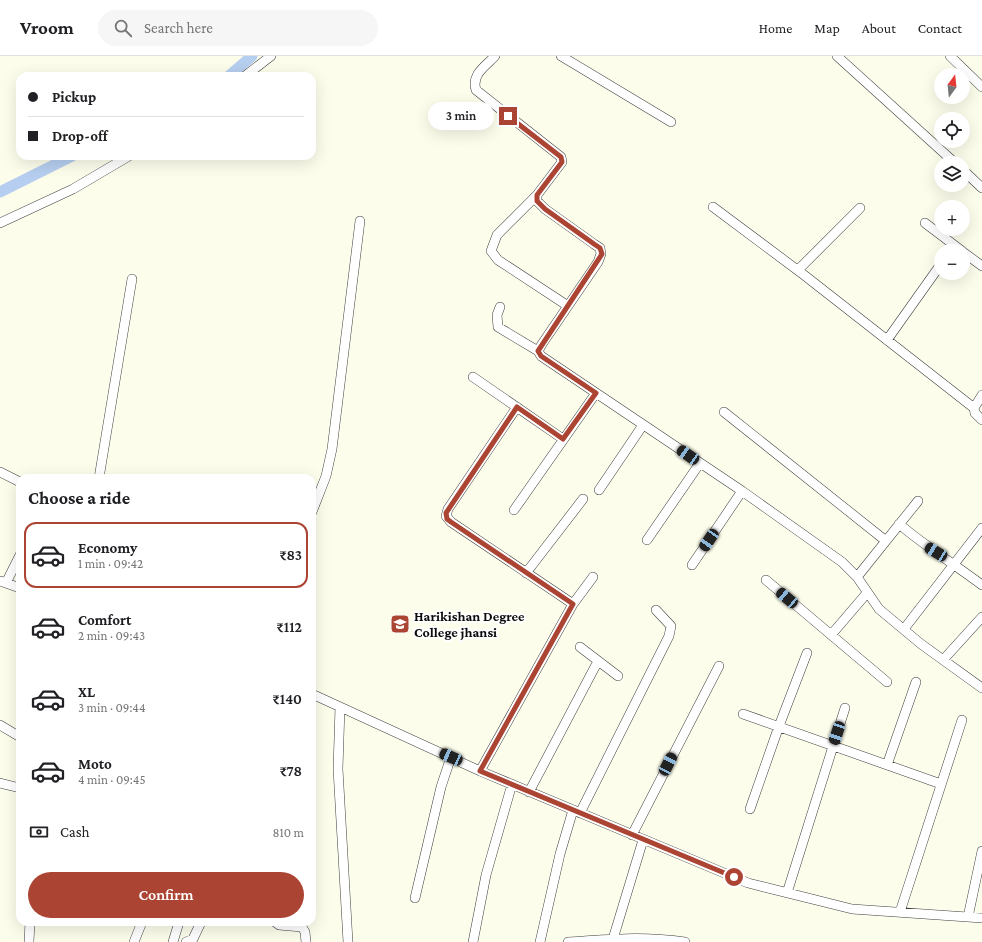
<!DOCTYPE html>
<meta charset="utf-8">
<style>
body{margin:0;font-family:"Crimson Pro",serif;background:#f6f6f6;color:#202124;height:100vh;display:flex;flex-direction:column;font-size:15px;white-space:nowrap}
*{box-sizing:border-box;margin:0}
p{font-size:13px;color:#757577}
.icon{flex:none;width:22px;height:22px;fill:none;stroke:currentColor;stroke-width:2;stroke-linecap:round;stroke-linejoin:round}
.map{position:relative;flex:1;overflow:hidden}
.panel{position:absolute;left:16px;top:418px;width:300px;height:452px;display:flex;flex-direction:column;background:#fff;border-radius:12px;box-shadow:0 4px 16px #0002}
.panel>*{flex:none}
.top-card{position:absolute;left:16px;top:16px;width:300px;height:88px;border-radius:12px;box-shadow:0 4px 16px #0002;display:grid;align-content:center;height:88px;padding:0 12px;background:#fff}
.needle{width:26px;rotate:15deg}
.controls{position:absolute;left:934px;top:12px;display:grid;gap:8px}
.controls a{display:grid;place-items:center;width:36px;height:36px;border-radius:50%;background:#fff;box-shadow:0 4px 16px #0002;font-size:20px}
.end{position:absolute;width:18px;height:18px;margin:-9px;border:5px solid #ac4433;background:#fff;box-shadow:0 0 0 2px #fff}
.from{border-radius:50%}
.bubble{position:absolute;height:28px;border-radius:14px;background:#fff;box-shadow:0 4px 16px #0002;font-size:13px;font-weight:600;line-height:28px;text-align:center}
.car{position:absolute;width:12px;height:24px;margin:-12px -6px;border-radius:5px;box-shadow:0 0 3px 1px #0007;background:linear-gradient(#222 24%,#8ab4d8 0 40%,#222 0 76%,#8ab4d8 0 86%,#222 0)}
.top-card b{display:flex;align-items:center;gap:14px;height:38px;font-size:15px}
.top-card b+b{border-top:1px solid #e0e0e0}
.top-card i{width:10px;height:10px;background:#202124}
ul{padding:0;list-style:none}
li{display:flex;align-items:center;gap:12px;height:66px;margin:0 8px 6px;padding:0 4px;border:2px solid transparent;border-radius:12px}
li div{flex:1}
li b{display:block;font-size:15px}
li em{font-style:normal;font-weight:600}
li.active{border-color:#ac4433}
li>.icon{width:36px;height:36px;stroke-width:1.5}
h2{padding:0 12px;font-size:18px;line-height:48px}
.pay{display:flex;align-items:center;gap:10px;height:44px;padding:0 12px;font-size:15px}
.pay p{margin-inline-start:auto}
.primary-button{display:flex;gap:8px;margin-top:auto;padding:8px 12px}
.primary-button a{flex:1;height:46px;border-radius:24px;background:#ac4433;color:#fff;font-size:16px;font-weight:600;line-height:46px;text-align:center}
header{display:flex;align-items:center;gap:24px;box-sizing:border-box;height:56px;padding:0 20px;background:#fff;border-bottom:1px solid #e0e0e0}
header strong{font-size:19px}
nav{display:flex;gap:22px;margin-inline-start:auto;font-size:14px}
.search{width:280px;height:36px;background:#f6f6f6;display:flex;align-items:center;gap:10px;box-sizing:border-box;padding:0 14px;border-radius:22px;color:#757577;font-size:15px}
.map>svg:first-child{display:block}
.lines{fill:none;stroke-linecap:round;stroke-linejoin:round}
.canal{stroke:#b6ceef;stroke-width:11}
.street-casing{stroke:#3e3e3e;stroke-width:10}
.street{stroke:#fff;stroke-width:9}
.route{stroke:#ac4433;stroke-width:5}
.labels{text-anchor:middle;stroke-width:4;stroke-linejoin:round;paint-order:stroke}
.poi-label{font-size:14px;font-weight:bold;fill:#0b0b0b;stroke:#fff;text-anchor:start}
</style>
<header>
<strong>Vroom</strong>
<div class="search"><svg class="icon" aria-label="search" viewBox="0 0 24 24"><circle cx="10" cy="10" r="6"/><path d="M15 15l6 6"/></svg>Search here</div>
<nav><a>Home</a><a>Map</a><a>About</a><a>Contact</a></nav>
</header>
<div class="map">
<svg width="982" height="886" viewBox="0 0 982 886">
<rect width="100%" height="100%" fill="#fdfdec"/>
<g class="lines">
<path class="canal" d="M229,20L252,0
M0,136L72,100"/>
<defs>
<path id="street" d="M495,0C486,10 471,18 476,34L561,101L562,106L537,139V145L545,153L594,188L600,192L601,198L598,206L542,288L538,295L541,300L742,435L842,506L857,521L879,553L921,588L982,632
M561,0L671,66
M837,0L955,107
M950,0L982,31
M245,20L271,0
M963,114L982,132
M537,139L497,179L491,195L498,204L568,250
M713,151L804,219L974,352
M0,167L73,133L129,100
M925,167L962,195
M963,196L982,210
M798,214L860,152
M500,251L497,259L498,271L538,295
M887,284L941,208
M473,321L563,383
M982,339L974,352L975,357L982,364
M517,351L448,453L446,460L451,466L573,548
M724,356L886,485
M0,416L20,426
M99,422L132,223
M599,434L643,369
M514,454L596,337
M312,456L326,420L332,393L360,165
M899,468C925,490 954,508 982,529
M647,484L700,407
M692,509L742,435
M526,517L583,443
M857,521L918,445
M766,524L887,626
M0,525L20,532
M6,527L20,499
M904,573L982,472
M831,579L867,537
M580,591L618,620
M943,604L982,561
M312,638L480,715L748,827L852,853L982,862
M340,651L338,713L348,886
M743,658L941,728
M0,669L20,681
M887,709L916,626
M480,715L573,548L593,521
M0,727L20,732
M529,736L598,605
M750,753L779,670L807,597
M580,757L669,580L671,570L656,554
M632,779L719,610
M787,837L845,652
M415,842L441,731L451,701
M900,856L962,664
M968,861L982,795
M275,866L279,869L302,871L305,876L306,886
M613,883L643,784
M29,886L30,866
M134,886L142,866
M173,886L179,866
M186,886L193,883L201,866
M473,886L486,819L512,728
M540,886L560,798L573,754
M568,886C607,883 646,880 685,886"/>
</defs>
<use href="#street" class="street-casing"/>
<use href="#street" class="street"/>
</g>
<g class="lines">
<path class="route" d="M508,60L561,101L562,106L537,139V145L545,153L594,188L600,192L602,198L538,295L541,300L596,337L563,383L517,351L446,457L447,463L451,466L573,548L480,715L734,821"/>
</g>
<defs>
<symbol id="university-square" viewBox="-11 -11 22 22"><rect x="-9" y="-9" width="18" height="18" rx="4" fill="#ac4433" stroke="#fff"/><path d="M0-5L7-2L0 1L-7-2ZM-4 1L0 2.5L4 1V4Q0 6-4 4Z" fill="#fff"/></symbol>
</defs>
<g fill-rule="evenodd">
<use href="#university-square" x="389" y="557" width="22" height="22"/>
</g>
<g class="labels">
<g class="poi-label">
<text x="414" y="565">Harikishan Degree<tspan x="414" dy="16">College jhansi</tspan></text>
</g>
</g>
</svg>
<div class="controls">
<a><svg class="needle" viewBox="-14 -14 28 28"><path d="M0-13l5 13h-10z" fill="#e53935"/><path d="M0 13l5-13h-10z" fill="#757577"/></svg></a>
<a><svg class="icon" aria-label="locate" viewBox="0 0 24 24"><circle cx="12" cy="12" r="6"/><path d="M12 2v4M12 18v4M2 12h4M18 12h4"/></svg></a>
<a><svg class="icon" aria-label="layers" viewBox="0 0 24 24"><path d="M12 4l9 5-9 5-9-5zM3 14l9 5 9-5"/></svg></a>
<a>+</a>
<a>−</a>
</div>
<i class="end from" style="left:734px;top:821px"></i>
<i class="end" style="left:508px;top:60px"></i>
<div class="bubble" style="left:428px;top:46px;width:66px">3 min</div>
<i class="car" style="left:688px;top:399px;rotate:304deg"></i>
<i class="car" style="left:709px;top:484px;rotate:214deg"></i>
<i class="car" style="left:936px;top:496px;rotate:301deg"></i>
<i class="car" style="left:787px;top:542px;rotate:310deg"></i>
<i class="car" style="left:837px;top:677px;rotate:198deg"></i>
<i class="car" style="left:451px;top:701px;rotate:294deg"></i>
<i class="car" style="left:668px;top:708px;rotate:27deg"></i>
<div class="top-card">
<b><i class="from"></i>Pickup</b>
<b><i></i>Drop-off</b>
</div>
<section class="panel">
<h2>Choose a ride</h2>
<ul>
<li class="active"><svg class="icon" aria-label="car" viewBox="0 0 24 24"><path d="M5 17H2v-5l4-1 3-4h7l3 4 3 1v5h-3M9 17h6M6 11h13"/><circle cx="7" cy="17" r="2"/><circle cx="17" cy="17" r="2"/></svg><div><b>Economy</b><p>1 min · 09:42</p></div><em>₹83</em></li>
<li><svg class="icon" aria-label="car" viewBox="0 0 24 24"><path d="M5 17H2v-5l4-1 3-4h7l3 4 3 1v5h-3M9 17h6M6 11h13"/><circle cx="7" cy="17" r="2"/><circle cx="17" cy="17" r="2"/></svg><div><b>Comfort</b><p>2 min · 09:43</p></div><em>₹112</em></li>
<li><svg class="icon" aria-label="car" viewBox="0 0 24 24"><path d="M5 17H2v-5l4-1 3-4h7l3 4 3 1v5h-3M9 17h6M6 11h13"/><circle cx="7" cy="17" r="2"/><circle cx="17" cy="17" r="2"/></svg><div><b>XL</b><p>3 min · 09:44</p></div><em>₹140</em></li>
<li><svg class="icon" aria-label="car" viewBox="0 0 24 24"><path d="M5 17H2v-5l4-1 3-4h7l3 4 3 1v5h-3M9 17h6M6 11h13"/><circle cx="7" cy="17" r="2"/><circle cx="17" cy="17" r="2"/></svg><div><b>Moto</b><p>4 min · 09:45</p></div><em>₹78</em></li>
</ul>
<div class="pay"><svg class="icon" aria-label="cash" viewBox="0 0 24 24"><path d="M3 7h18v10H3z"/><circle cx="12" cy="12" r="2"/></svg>Cash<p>810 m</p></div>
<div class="primary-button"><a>Confirm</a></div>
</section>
</div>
